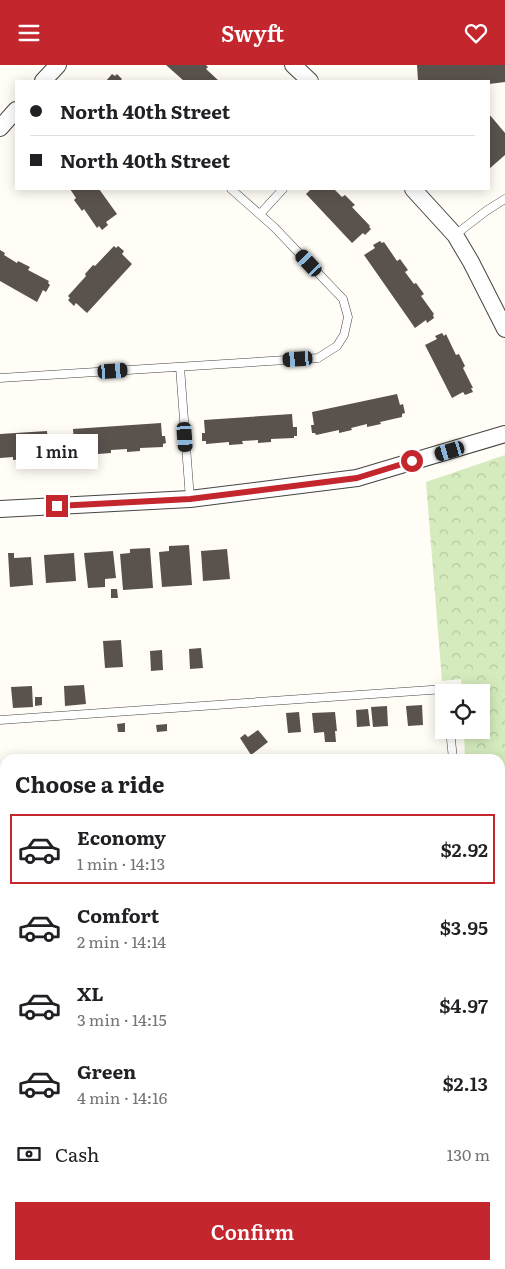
<!DOCTYPE html>
<meta charset="utf-8">
<style>
body{margin:0;font-family:Literata,serif;background:#f6f6f6;color:#202124;height:100vh;display:flex;flex-direction:column;font-size:19px;white-space:nowrap}
*{box-sizing:border-box;margin:0}
p{font-size:16px;color:#757577}
.icon{flex:none;width:28px;height:28px;fill:none;stroke:currentColor;stroke-width:2;stroke-linecap:round;stroke-linejoin:round}
.map{position:relative;flex:1;overflow:hidden}
.sheet{position:absolute;left:0px;top:689px;width:505px;height:516px;display:flex;flex-direction:column;background:#fff;border-radius:15px 15px 0 0;box-shadow:0 2px 12px #0003}
.sheet>*{flex:none}
.top-card{position:absolute;left:15px;top:15px;width:475px;height:110px;border-radius:0px;box-shadow:0 2px 12px #0003;display:grid;align-content:center;height:110px;padding:0 15px;background:#fff}
.tools{position:absolute;left:435px;top:619px;display:grid;gap:10px}
.tools a{display:grid;place-items:center;width:55px;height:55px;border-radius:0px;background:#fff;box-shadow:0 2px 12px #0003;font-size:25px}
.end{position:absolute;width:22px;height:22px;margin:-11px;border:6px solid #c4262e;background:#fff;box-shadow:0 0 0 2px #fff}
.from{border-radius:50%}
.bubble{position:absolute;height:35px;border-radius:0px;background:#fff;box-shadow:0 2px 12px #0003;font-size:16px;font-weight:600;line-height:35px;text-align:center}
.car{position:absolute;width:15px;height:30px;margin:-15px -8px;border-radius:6px;box-shadow:0 0 4px 1px #0007;background:linear-gradient(#222 24%,#8ab4d8 0 40%,#222 0 76%,#8ab4d8 0 86%,#222 0)}
.top-card b{display:flex;align-items:center;gap:18px;height:48px;font-size:19px}
.top-card b+b{border-top:1px solid #e0e0e0}
.top-card i{width:12px;height:12px;background:#202124}
ul{padding:0;list-style:none}
li{display:flex;align-items:center;gap:15px;height:70px;margin:0 10px 8px;padding:0 5px;border:2px solid transparent;border-radius:0px}
li div{flex:1}
li b{display:block;font-size:19px}
li em{font-style:normal;font-weight:600}
li.current{border-color:#c4262e}
li>.icon{width:45px;height:45px;stroke-width:1.5}
h2{padding:0 15px;font-size:22px;line-height:60px}
.pay{display:flex;align-items:center;gap:12px;height:55px;padding:0 15px;font-size:19px}
.pay p{margin-inline-start:auto}
.button{display:flex;gap:10px;margin-top:auto;padding:10px 15px}
.button a{flex:1;height:58px;border-radius:0px;background:#c4262e;color:#fff;font-size:20px;font-weight:600;line-height:58px;text-align:center}
header{display:flex;justify-content:space-between;align-items:center;height:65px;padding:0 15px;background:#c4262e;color:#fff;font-size:22px;font-weight:600}
.map>svg:first-child{display:block}
.park{fill:url(#park-crowns)}
.building{fill:#5a524d}
.lines{fill:none;stroke-linecap:round;stroke-linejoin:round}
.lane-casing{stroke:#444;stroke-width:9}
.street-casing{stroke:#444;stroke-width:18}
.lane{stroke:#fff;stroke-width:8}
.street{stroke:#fff;stroke-width:16}
.route{stroke:#c4262e;stroke-width:6}
</style>
<header><svg class="icon" aria-label="menu" viewBox="0 0 24 24"><path d="M4 6h16M4 12h16M4 18h16"/></svg>Swyft<svg class="icon" aria-label="heart" viewBox="0 0 24 24"><path d="M12 20l-8-8c-3-5 5-10 8-4 3-6 11-1 8 4z"/></svg></header>
<div class="map">
<svg width="505" height="1204" viewBox="0 0 505 1204">
<defs>
<pattern id="park-crowns" width="20" height="18" patternUnits="userSpaceOnUse" patternTransform="scale(1.25)"><rect width="20" height="18" fill="#d5ebbd"/><path d="M2 6a3 3 0 1 1 6 0M12 15a3 3 0 1 1 6 0" fill="none" stroke="#b6c8a1"/></pattern>
</defs>
<rect width="100%" height="100%" fill="#fffdf5"/>
<path class="park" d="M505,390V748H500V694H465L464,665H481V628L462,627L461,614L442,616L426,417Z"/>
<path class="building" d="M166,0H206L208,2L206,4L219,16H184Z
M417,0H505V17L489,19V16H418Z
M112,9L115,11L117,9L122,14L120,16H106Z
M489,49L505,68V90L489,104Z
M70,124H99L117,149L106,157L108,160L102,165L99,161L97,163L84,144L82,146L74,135L76,133Z
M311,124H334L342,132L345,130L355,140L352,142L370,161L369,162L371,164L365,170L363,168L352,178L306,129Z
M380,176L382,178L384,177L397,196L400,194L408,205L405,207L414,219L416,218L424,229L421,231L434,249L433,250L434,253L427,258L426,255L415,263L364,190L375,183L373,180Z
M114,181L116,183L118,181L124,186L122,189L132,199L87,248L76,238L74,241L68,235L70,233L68,231L86,211L85,209L93,200L95,201Z
M0,185L5,188L4,190L17,198L18,196L30,202L28,205L49,216L48,218L50,220L46,227L43,225L37,237L0,216Z
M442,268L444,271L446,269L456,290L459,289L465,301L463,303L473,323H471L473,327L465,330L463,327L452,333L425,280L437,274L435,271Z
M397,329L400,340L403,339L405,348L402,349V352L380,357L381,359L367,362V359L351,363L352,365L339,368V365L316,370L315,368H312L311,360H314L312,347Z
M292,349L293,362H297V371H294V373L271,374V377L258,378V375L242,376L243,379L229,380V377L206,379V376H202V368H205L204,355Z
M161,358L162,371H165L166,378L163,379V382L140,383V386L127,387V384L111,385V388L98,389V386L75,388V386H71V377H74L73,364Z
M47,366L48,379H52V387H49V390L28,391V394L13,395V392L0,393V369Z
M189,480L192,520L162,522L159,487L169,486V481Z
M150,483L153,523L123,525L120,489L130,488V484Z
M227,484L230,514L203,516L201,486Z
M113,486L116,513L105,514V522L88,523L84,488Z
M8,488H14V493L31,492L33,520L10,522Z
M74,488L76,516L46,518L44,490Z
M111,524H117L118,533H111Z
M121,575L123,602L105,603L103,576Z
M201,583L203,603L190,604L189,584Z
M162,585L163,605L151,606L150,586Z
M84,620L86,639L65,641L64,621Z
M32,621L33,642L13,643L11,622Z
M35,632H42V640L35,641Z
M422,640L423,660L408,661L406,641Z
M387,641L388,661L373,662L371,642Z
M368,644L370,661L357,662L356,645Z
M299,647L301,667L288,668L286,648Z
M335,647L337,666H335L336,677H325L324,667L314,668L312,648Z
M125,658V667H118L117,659Z
M167,659V666L157,667L156,660Z
M258,665L268,677L251,690L240,673L245,669L248,672Z
M0,719H1L2,729L5,728V747H1Z
M5,842V866H0V843Z
M5,944V962L0,963V945Z
M5,974V1021L0,1022V975Z
M505,977V995L500,996V978Z
M500,1073H505V1091H500Z
M500,1102H505V1121H500Z
M3,1120H5V1133H4Z
M505,1137V1151H500V1138Z
M501,1172H505V1201L503,1202Z
M340,1200V1204H326V1201Z
M361,1200H376V1204H362Z
M427,1200H446V1204H427Z
M448,1200H470V1204H449Z"/>
<g class="lines">
<defs>
<path id="lane" d="M260,149L283,124
M455,170L486,146L505,134
M180,302L190,434
M0,313L318,293L337,281L344,270L348,252L343,234L274,162L231,124
M0,655L445,624L446,628
M450,665L453,694
M0,935H5
M492,1200V1204
M115,1204L169,1200"/>
<path id="street" d="M293,0L310,16
M43,16L58,0
M0,63L16,45
M413,124L455,170L471,197L505,264
M0,444L190,434L357,413L505,369
M500,765L505,764
M0,800H5
M500,1038H505
M0,1074H5"/>
</defs>
<use href="#lane" class="lane-casing"/>
<use href="#street" class="street-casing"/>
<use href="#lane" class="lane"/>
<use href="#street" class="street"/>
</g>
<g class="lines">
<path class="route" d="M57,441L190,434L357,413L412,396"/>
</g>
</svg>
<div class="tools">
<a><svg class="icon" aria-label="locate" viewBox="0 0 24 24"><circle cx="12" cy="12" r="6"/><path d="M12 2v4M12 18v4M2 12h4M18 12h4"/></svg></a>
</div>
<i class="end from" style="left:412px;top:396px"></i>
<i class="end" style="left:57px;top:441px"></i>
<div class="bubble" style="left:16px;top:369px;width:82px">1 min</div>
<i class="car" style="left:309px;top:198px;rotate:317deg"></i>
<i class="car" style="left:298px;top:294px;rotate:266deg"></i>
<i class="car" style="left:113px;top:306px;rotate:86deg"></i>
<i class="car" style="left:185px;top:372px;rotate:176deg"></i>
<i class="car" style="left:450px;top:386px;rotate:253deg"></i>
<div class="top-card">
<b><i class="from"></i>North 40th Street</b>
<b><i></i>North 40th Street</b>
</div>
<section class="sheet">
<h2>Choose a ride</h2>
<ul>
<li class="current"><svg class="icon" aria-label="car" viewBox="0 0 24 24"><path d="M5 17H2v-5l4-1 3-4h7l3 4 3 1v5h-3M9 17h6M6 11h13"/><circle cx="7" cy="17" r="2"/><circle cx="17" cy="17" r="2"/></svg><div><b>Economy</b><p>1 min · 14:13</p></div><em>$2.92</em></li>
<li><svg class="icon" aria-label="car" viewBox="0 0 24 24"><path d="M5 17H2v-5l4-1 3-4h7l3 4 3 1v5h-3M9 17h6M6 11h13"/><circle cx="7" cy="17" r="2"/><circle cx="17" cy="17" r="2"/></svg><div><b>Comfort</b><p>2 min · 14:14</p></div><em>$3.95</em></li>
<li><svg class="icon" aria-label="car" viewBox="0 0 24 24"><path d="M5 17H2v-5l4-1 3-4h7l3 4 3 1v5h-3M9 17h6M6 11h13"/><circle cx="7" cy="17" r="2"/><circle cx="17" cy="17" r="2"/></svg><div><b>XL</b><p>3 min · 14:15</p></div><em>$4.97</em></li>
<li><svg class="icon" aria-label="car" viewBox="0 0 24 24"><path d="M5 17H2v-5l4-1 3-4h7l3 4 3 1v5h-3M9 17h6M6 11h13"/><circle cx="7" cy="17" r="2"/><circle cx="17" cy="17" r="2"/></svg><div><b>Green</b><p>4 min · 14:16</p></div><em>$2.13</em></li>
</ul>
<div class="pay"><svg class="icon" aria-label="cash" viewBox="0 0 24 24"><path d="M3 7h18v10H3z"/><circle cx="12" cy="12" r="2"/></svg>Cash<p>130 m</p></div>
<div class="button"><a>Confirm</a></div>
</section>
</div>
